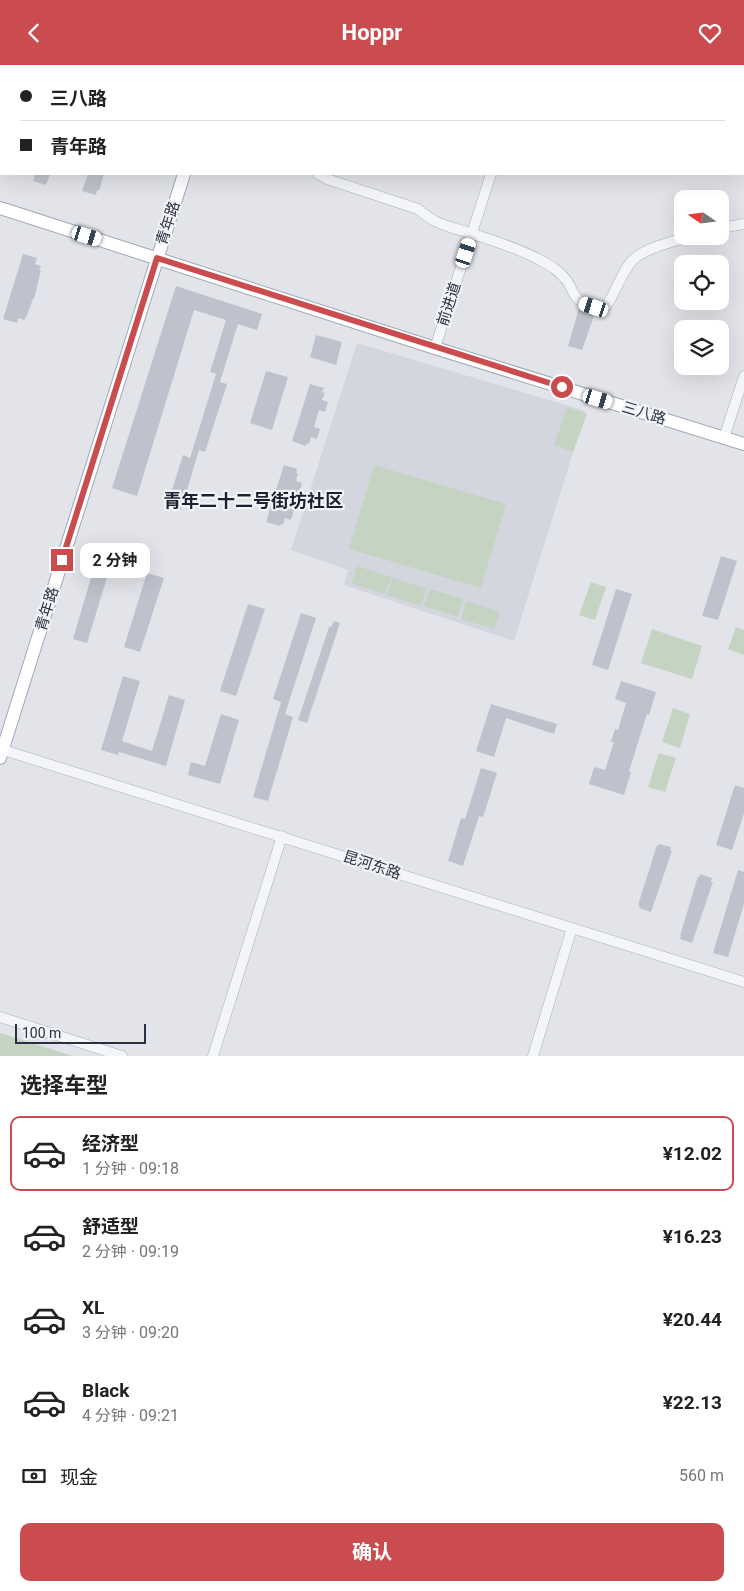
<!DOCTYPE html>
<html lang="zh">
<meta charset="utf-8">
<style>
body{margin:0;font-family:Roboto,"Noto Sans SC",sans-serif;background:#f6f6f6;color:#222;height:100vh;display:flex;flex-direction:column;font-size:19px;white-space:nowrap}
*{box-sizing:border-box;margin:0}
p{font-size:16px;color:#767676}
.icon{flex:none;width:28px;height:28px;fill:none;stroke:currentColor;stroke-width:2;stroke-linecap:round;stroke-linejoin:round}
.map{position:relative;height:991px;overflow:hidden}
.side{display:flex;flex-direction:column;background:#fff;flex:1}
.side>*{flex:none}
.guide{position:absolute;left:0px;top:0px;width:745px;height:110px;box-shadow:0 5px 20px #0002;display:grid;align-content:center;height:110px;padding:0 20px;background:#fff}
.needle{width:32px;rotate:284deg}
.fabs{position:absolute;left:674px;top:125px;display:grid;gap:10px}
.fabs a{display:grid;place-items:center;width:55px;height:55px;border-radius:10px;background:#fff;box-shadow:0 5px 20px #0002;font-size:25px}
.scale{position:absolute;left:15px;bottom:12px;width:131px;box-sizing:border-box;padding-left:5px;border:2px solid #2a3041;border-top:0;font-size:14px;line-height:18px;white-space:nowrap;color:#2a3041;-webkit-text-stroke:4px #f1f3f7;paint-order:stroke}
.end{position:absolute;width:22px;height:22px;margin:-11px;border:6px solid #ca4c4e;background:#fff;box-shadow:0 0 0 2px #fff}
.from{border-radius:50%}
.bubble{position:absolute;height:35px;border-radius:10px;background:#fff;box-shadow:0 5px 20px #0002;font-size:16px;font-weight:700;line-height:35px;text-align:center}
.car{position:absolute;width:15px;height:30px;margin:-15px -8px;border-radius:6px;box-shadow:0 0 4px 1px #0007;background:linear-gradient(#fff 24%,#345 0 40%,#fff 0 76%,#345 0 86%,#fff 0)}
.guide b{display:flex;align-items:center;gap:18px;height:48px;font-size:19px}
.guide b+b{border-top:1px solid #e0e0e0}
.guide i{width:12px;height:12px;background:#222}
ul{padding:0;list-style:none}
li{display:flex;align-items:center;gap:15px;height:75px;margin:0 10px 8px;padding:0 10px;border:2px solid transparent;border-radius:10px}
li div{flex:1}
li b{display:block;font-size:19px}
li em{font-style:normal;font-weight:700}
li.on{border-color:#ca4c4e}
li>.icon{width:45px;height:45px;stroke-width:1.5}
h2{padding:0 20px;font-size:22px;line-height:60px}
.pay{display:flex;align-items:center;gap:12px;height:55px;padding:0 20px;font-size:19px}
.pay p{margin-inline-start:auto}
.button{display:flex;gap:10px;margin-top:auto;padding:10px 20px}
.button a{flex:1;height:58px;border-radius:10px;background:#ca4c4e;color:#fff;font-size:20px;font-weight:700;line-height:58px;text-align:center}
header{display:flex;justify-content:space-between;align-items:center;height:65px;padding:0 20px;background:#ca4c4e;color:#fff;font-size:22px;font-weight:700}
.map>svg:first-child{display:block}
.built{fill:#d4d6df}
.green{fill:#c5d3c3}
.building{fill:#bfc2cc}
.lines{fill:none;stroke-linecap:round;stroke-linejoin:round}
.minor-casing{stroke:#abaeb7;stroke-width:11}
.major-casing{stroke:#a1a7b5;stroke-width:14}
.minor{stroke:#f4f5f8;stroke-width:10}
.major{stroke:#fff;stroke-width:12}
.route{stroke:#ca4c4e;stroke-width:6}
.labels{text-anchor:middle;stroke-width:4.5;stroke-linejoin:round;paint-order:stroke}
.street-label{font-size:15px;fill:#2a3041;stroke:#f1f3f7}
.quarter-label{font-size:18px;font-weight:bold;fill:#1c2132;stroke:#f1f3f7}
</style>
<header><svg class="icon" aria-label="back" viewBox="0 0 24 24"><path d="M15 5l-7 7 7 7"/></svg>Hoppr<svg class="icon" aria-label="heart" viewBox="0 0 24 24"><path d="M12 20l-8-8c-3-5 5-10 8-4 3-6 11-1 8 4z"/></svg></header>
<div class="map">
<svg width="744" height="991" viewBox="0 0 744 991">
<rect width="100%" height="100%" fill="#e2e4ea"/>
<path class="built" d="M357,278L586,346L514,576L344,520L348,505L291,485Z"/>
<path class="green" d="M567,342L587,349L573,387L554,380Z
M374,400L506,439L481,523L349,484Z
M357,501L391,512L385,529L352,519Z
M392,513L426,523L421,541L387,530Z
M591,517L606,522L595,555L579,550Z
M430,524L463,534L458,552L424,541Z
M466,536L500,547L494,564L461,554Z
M736,562L744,565V590L728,584Z
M652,564L702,581L692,614L641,598Z
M673,643L690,649L680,683L662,677Z
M659,688L676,693L665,727L648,722Z
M0,968L73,991H0Z"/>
<path class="building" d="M35,109H50L46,120L33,116Z
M88,109H104L99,126L97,125L96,130L82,126Z
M23,189L37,193L35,199L41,201L39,205H41L34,234H33L27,250L24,255L18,253L17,258L3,254Z
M176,221L262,249L257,265L238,259L220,317L227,319L205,387L199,385L181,445L167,441L183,390L190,393L216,309L210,307L226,255L194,245L137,431L112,423Z
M579,243L592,248V251H594L582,285L568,281Z
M316,270L342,277L336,300L310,292Z
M266,306L288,312L272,365L250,358Z
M310,319L324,323L322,327L325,328L322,335L328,337L325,347L319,345L314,362L320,364L317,374L311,372L309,379L307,378L306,381L292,376Z
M284,400L297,404L296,408H298L296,416L302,418L299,428L293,426L288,443L294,445L291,455L285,453L283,460L281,459L280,461L266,457Z
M98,489L113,493L87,578L73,574Z
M721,491L737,496L718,555L702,551Z
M147,508L164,513L140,587L124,582Z
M616,524L632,529L608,605L592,600Z
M248,539L265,544L236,631L220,626Z
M301,548L316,553L285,649L293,652L268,736L253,732L281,637L273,634Z
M334,556L340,558L307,658L298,655L329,562H331Z
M123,611L140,616L122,676L152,686L169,630L185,635L166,701L119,687L118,690L101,685Z
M621,616L656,627L649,650L647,649L629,706L631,707L624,730L589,719L594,702L605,705L614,677H611L615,664L618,665L626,638L615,634Z
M491,639L557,659L554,669L506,653L494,692L476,686Z
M221,649L239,655L220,719L188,710L191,697L205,701Z
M481,703L497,708L483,752L479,751L463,801L448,796L461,753L465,754Z
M735,720L744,723V748L732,785L716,780Z
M659,779L671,782L670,786H672L651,847L639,843L640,841L638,840L657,780L658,781Z
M738,805L744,807V839L728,892L713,888Z
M700,809L712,813L711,817H713L692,878L680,874L681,871H680L698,811L700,812Z"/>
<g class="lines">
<defs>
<path id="minor" d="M1,0L2,1
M525,1V0
M318,109L327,114L418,144C437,161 449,161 473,169C495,176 520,184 540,195C551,201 560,206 567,216C571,221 572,228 577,233C582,239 596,244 605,241C612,238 622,203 635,193C651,181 672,177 692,171
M720,163L744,159
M435,283L491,109
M724,373L744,311
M0,684L744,917
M0,952L122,991
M213,991L282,771
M533,991L572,863"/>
<path id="major" d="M218,1L219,0
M0,143L435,283L744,379
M0,693L184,109"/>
</defs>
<use href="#minor" class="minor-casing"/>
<use href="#major" class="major-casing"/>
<use href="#minor" class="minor"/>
<use href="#major" class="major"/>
</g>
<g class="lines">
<path class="route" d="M62,495L157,193L562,322"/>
</g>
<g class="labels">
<g class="street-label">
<text transform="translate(168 158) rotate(-72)" y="5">青年路</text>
<text transform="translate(449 239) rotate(-72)" y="5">前进道</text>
<text transform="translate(644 348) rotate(17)" y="5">三八路</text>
<text transform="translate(47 544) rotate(-73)" y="5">青年路</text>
<text transform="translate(372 800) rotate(18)" y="5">昆河东路</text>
</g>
<g class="quarter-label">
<text x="253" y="442">青年二十二号街坊社区</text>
</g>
</g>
</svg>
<div class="fabs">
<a><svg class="needle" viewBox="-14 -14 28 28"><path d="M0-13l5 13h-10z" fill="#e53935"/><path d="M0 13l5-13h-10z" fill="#767676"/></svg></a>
<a><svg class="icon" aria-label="locate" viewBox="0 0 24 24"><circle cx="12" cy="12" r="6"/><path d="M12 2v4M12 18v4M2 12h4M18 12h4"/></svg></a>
<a><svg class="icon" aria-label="layers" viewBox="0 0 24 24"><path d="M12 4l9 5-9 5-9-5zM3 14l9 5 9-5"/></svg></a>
</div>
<div class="scale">100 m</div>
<i class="end from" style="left:562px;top:322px"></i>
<i class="end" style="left:62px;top:495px"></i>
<div class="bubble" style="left:80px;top:478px;width:70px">2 分钟</div>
<i class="car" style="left:87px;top:171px;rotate:107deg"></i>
<i class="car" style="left:466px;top:188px;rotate:18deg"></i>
<i class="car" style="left:594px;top:242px;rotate:288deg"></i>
<i class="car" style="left:598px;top:334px;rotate:107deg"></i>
<div class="guide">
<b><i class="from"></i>三八路</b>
<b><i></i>青年路</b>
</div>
</div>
<section class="side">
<h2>选择车型</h2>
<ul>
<li class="on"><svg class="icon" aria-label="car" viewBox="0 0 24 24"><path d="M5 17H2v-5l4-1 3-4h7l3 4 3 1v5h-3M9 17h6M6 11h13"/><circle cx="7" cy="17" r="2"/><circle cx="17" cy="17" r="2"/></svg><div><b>经济型</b><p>1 分钟 · 09:18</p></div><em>¥12.02</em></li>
<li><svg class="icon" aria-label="car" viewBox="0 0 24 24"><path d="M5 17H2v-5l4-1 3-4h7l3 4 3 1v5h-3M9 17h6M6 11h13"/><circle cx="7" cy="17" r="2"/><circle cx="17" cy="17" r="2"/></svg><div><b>舒适型</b><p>2 分钟 · 09:19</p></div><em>¥16.23</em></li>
<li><svg class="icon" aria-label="car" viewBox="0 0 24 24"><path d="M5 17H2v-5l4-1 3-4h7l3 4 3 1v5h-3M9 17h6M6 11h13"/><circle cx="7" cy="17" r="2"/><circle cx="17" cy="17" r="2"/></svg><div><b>XL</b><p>3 分钟 · 09:20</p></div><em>¥20.44</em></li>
<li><svg class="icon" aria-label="car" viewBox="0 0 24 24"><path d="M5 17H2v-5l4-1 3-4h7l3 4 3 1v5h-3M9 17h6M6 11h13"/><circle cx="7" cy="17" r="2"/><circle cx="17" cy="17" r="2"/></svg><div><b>Black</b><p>4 分钟 · 09:21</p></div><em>¥22.13</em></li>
</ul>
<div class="pay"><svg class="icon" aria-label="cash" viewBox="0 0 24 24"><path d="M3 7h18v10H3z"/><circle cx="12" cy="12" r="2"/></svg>现金<p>560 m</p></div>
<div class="button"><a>确认</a></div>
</section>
